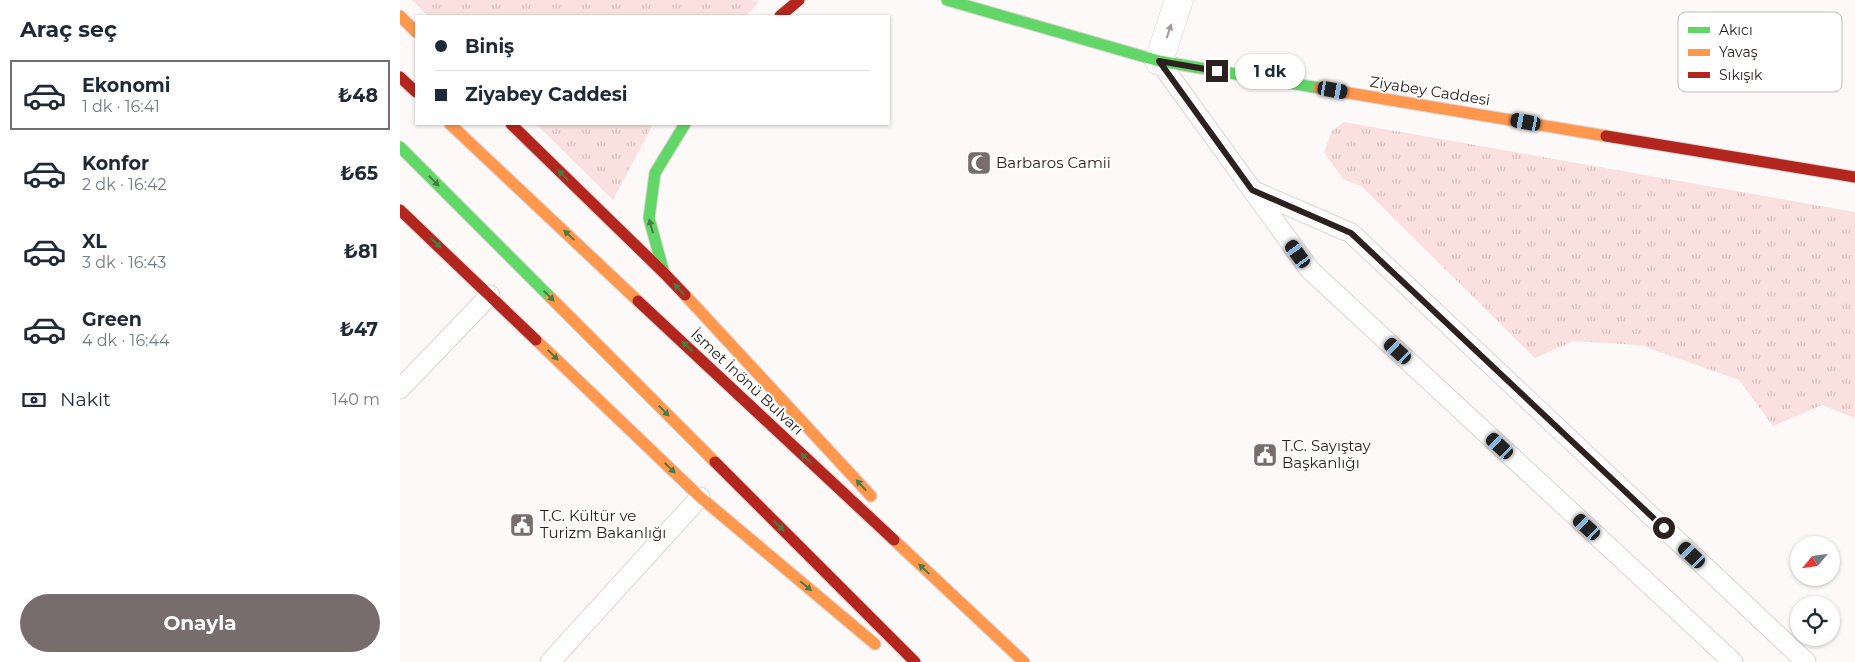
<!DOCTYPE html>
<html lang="tr">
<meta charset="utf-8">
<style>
body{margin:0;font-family:Montserrat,sans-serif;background:#f2f2f3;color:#1f2937;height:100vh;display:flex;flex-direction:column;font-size:19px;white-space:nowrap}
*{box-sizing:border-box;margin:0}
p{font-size:16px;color:#747a83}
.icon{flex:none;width:28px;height:28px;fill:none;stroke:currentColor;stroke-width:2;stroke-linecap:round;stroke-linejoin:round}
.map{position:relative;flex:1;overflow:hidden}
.side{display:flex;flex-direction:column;background:#fff;width:400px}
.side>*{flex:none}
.hud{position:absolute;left:15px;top:15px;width:475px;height:110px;border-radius:0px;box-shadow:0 1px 4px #0004;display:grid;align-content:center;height:110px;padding:0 20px;background:#fff}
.needle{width:32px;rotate:241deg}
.tools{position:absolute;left:1390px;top:536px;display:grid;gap:10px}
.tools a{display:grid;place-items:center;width:50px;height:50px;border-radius:50%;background:#fff;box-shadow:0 1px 4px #0004;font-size:25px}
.end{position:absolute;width:22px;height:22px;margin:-11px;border:6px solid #2d2120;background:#fff;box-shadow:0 0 0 2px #fff}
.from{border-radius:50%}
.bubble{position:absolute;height:35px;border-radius:18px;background:#fff;box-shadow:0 1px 4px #0004;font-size:16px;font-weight:700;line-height:35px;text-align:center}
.car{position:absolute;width:15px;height:30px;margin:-15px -8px;border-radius:6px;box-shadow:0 0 4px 1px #0007;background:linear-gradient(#222 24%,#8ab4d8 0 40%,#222 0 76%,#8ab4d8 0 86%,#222 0)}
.hud b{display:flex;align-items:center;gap:18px;height:48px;font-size:19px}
.hud b+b{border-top:1px solid #e0e1e3}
.hud i{width:12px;height:12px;background:#1f2937}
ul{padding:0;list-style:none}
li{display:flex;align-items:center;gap:15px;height:70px;margin:0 10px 8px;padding:0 10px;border:2px solid transparent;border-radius:0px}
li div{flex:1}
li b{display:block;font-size:19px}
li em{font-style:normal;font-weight:700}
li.active{border-color:#766d6c}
li>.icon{width:45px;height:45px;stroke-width:1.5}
h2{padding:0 20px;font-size:22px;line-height:60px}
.pay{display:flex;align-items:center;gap:12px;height:55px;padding:0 20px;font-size:19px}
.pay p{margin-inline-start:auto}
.action{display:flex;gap:10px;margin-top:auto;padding:10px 20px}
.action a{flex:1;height:58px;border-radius:30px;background:#766d6c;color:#fff;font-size:20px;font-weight:700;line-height:58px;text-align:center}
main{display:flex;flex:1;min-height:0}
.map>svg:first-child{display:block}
.grass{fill:url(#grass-tufts)}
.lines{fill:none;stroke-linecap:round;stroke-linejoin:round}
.lane-casing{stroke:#ddd4d4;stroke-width:21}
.street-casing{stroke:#ddd4d4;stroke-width:29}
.fast-casing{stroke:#ddd4d4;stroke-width:13}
.slow-casing{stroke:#ddd4d4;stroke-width:13}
.jam-casing{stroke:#ddd4d4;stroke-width:13}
.lane{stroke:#fffefe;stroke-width:19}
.street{stroke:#fffefe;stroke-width:28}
.fast{stroke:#63d668;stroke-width:11}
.slow{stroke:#ff974d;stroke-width:11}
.jam{stroke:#b3261e;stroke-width:11}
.oneway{fill:#a09b9a}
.oneway2{fill:#487c44}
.route{stroke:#2d2120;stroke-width:6}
.labels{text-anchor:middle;stroke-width:4;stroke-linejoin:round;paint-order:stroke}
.street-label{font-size:15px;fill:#2d2120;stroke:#fff}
.poi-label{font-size:15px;fill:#2d2120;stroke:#fff;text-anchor:start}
.key{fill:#fff;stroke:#c0bcbc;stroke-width:1}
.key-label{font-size:14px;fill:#2d2120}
</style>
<main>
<section class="side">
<h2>Araç seç</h2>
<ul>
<li class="active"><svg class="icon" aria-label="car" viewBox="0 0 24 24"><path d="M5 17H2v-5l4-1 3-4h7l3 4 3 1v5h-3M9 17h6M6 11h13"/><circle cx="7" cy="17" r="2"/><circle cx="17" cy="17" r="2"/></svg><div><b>Ekonomi</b><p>1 dk · 16:41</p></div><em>₺48</em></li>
<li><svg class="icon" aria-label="car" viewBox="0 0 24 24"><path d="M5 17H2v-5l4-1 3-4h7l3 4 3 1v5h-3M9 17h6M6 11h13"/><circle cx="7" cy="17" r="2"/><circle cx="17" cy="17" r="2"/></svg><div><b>Konfor</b><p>2 dk · 16:42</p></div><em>₺65</em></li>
<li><svg class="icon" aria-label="car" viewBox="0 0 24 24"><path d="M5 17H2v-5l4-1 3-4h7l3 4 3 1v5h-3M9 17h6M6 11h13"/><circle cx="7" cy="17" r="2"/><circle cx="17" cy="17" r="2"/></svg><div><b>XL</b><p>3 dk · 16:43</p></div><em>₺81</em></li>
<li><svg class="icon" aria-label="car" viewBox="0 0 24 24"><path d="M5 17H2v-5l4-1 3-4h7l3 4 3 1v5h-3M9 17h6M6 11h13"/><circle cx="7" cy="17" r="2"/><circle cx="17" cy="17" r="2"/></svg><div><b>Green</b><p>4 dk · 16:44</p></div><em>₺47</em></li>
</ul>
<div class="pay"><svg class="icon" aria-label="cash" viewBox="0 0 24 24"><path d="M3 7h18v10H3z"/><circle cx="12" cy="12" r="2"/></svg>Nakit<p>140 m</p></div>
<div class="action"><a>Onayla</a></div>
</section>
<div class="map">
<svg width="1455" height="662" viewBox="0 0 1455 662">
<defs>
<pattern id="grass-tufts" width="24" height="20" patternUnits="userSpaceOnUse" patternTransform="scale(1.25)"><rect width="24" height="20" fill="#fae0de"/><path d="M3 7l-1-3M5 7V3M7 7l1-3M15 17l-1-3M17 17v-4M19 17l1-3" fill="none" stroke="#d7c0be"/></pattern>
</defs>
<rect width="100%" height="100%" fill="#fdf9f9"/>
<path class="grass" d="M12,0H350L359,2L346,16H28Z
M944,122L1455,212V418L1422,405L1373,426L1339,380L1240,345L1174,341L1135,358L961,186L943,179L924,152L932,131Z
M136,124H253L213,200Z"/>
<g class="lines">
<defs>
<path id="lane" d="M759,61L910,270L1333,662
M854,191L951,233L1406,662
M0,389L90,295
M150,662L300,497"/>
<path id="street" d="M759,61L779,0"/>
<path id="fast" d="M547,0L759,61L919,88
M0,147L151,298
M264,273L249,218L255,173L285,124"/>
<path id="slow" d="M0,16L16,32
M919,88L1206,136
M50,124L238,301
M285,295L471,496
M151,298L315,462
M136,340L300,497L475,644
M494,540L624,662"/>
<path id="jam" d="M380,16L399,0
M0,77L16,92
M111,124L264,273L285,295
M1206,136L1455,177
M0,210L136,340
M238,301L494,540
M315,462L515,662"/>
</defs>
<use href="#lane" class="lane-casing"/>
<use href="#street" class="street-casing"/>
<use href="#fast" class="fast-casing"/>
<use href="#slow" class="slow-casing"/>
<use href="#jam" class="jam-casing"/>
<use href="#lane" class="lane"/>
<use href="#street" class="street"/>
<use href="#fast" class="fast"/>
<use href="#slow" class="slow"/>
<use href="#jam" class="jam"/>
</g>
<defs><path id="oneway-solid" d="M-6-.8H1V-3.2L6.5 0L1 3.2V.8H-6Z" transform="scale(1.25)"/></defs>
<use class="oneway" href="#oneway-solid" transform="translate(769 31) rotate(-72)"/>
<g class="oneway2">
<use href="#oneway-solid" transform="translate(163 175) rotate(-136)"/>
<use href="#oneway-solid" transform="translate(34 181) rotate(45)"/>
<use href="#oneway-solid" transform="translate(251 226) rotate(-105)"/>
<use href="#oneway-solid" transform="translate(169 235) rotate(-137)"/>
<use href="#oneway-solid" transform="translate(36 243) rotate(43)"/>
<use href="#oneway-solid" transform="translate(279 289) rotate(-133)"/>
<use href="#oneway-solid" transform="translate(149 296) rotate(45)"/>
<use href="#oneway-solid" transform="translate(287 346) rotate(-137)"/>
<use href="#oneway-solid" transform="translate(153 355) rotate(44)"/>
<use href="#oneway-solid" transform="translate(264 411) rotate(45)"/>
<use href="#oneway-solid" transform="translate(406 458) rotate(-137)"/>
<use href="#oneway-solid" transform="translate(270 468) rotate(44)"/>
<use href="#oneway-solid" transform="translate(461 485) rotate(-133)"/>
<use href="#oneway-solid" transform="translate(379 526) rotate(45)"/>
<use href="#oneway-solid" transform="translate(524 569) rotate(-137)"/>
<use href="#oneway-solid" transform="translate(406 586) rotate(40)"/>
</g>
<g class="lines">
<path class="route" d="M817,71L759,61L852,190L951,233L1264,528"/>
</g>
<defs>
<symbol id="mosque-square" viewBox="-11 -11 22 22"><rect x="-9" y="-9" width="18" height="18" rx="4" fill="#766d6c" stroke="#fff"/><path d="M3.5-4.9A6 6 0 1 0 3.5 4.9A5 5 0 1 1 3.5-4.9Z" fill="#fff"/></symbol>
<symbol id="civic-square" viewBox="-11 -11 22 22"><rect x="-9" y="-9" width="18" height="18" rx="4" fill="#766d6c" stroke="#fff"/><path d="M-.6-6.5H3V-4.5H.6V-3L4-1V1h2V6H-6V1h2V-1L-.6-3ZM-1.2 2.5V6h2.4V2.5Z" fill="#fff"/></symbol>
</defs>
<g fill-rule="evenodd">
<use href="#mosque-square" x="565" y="149" width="28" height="28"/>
<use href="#civic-square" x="851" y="441" width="28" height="28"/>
<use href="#civic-square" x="108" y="511" width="28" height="28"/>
</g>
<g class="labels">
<g class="street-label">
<text transform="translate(1030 91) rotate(9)" y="5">Ziyabey Caddesi</text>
<text transform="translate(347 382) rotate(43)" y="5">İsmet İnönü Bulvarı</text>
</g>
<g class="poi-label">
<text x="596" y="168">Barbaros Camii</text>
<text x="882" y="451">T.C. Sayıştay<tspan x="882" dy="17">Başkanlığı</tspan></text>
<text x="140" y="521">T.C. Kültür ve<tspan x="140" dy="17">Turizm Bakanlığı</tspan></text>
</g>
</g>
<rect x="1278" y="12" width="164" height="80" rx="8" class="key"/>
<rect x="1288" y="27" width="22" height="6" fill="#63d668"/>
<rect x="1288" y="49" width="22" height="7" fill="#ff974d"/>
<rect x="1288" y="72" width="22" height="6" fill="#b3261e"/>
<g class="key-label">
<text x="1319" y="35">Akıcı</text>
<text x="1319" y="57">Yavaş</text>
<text x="1319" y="80">Sıkışık</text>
</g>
</svg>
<div class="tools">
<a><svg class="needle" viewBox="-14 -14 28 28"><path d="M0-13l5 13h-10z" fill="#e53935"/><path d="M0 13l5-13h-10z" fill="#747a83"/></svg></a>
<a><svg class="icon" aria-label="locate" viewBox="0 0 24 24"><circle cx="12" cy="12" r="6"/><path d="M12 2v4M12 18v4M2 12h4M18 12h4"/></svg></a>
</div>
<i class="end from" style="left:1264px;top:528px"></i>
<i class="end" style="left:817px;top:71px"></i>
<div class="bubble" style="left:835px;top:54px;width:70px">1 dk</div>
<i class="car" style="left:933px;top:90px;rotate:100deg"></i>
<i class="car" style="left:1126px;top:122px;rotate:280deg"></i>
<i class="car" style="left:898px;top:254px;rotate:324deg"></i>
<i class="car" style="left:998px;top:351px;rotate:313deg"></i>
<i class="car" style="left:1100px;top:446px;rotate:313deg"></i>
<i class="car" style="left:1187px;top:527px;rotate:313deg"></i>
<i class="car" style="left:1292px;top:555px;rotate:314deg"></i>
<div class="hud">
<b><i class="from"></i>Biniş</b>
<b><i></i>Ziyabey Caddesi</b>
</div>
</div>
</main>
